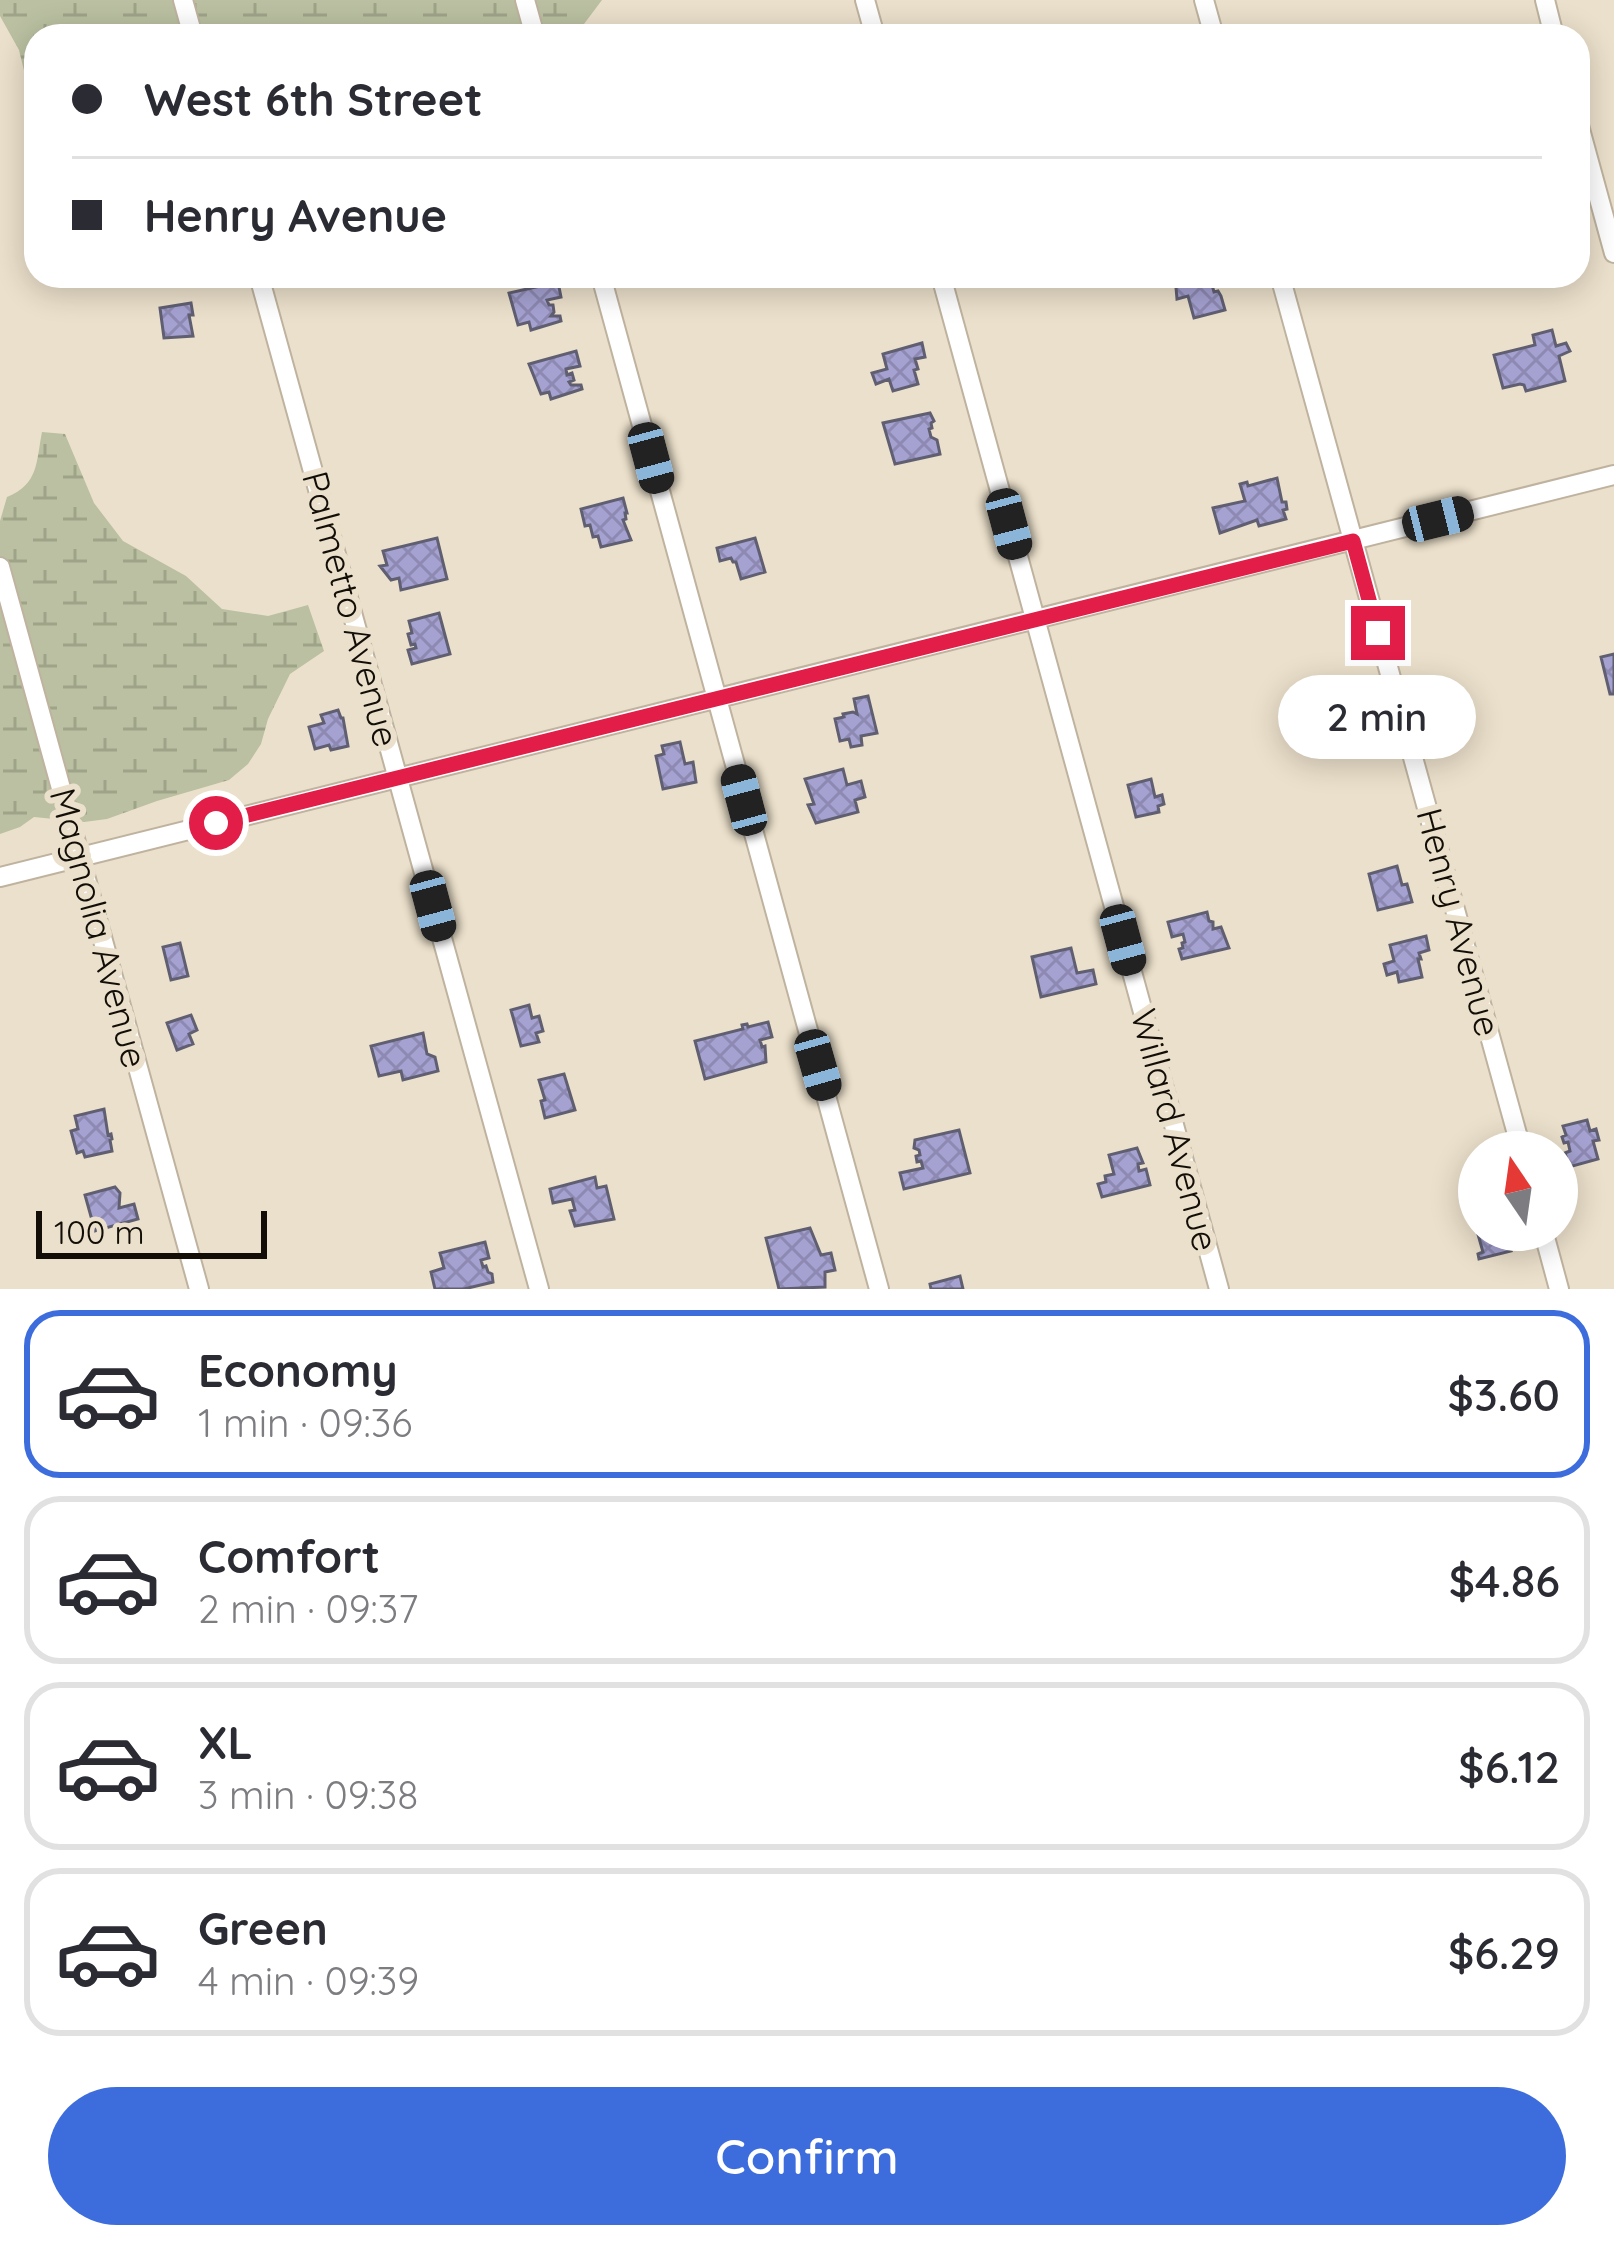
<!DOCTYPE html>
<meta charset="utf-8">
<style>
body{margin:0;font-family:Quicksand,sans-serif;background:#f2f2f3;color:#2b2b33;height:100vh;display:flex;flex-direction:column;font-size:45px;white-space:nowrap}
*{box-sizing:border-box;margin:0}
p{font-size:39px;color:#7c7c81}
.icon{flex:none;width:66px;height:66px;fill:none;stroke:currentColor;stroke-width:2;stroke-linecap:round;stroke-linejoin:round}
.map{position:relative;height:1289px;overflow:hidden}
.details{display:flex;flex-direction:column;background:#fff;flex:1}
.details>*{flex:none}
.top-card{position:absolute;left:24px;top:24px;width:1566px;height:264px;border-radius:36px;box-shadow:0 6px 30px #0003;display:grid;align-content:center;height:264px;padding:0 48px;background:#fff}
.needle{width:78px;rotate:347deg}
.buttons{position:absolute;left:1458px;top:1131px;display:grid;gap:24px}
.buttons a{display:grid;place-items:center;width:120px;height:120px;border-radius:50%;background:#fff;box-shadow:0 6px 30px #0003;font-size:60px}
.scale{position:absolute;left:36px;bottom:30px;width:231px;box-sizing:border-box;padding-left:12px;border:6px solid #120e07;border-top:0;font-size:33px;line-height:42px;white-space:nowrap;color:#120e07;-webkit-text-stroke:9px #ebe0cb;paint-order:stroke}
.end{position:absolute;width:54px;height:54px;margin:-27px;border:15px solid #e11d48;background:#fff;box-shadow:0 0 0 6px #fff}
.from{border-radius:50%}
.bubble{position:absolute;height:84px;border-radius:42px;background:#fff;box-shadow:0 6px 30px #0003;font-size:39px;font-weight:600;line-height:84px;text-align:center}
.car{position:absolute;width:36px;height:72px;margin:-36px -18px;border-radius:15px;box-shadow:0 0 9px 3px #0007;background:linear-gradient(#222 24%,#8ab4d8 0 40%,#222 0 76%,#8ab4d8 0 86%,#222 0)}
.top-card b{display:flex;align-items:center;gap:42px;height:114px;font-size:45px}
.top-card b+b{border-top:3px solid #e1e1e2}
.top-card i{width:30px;height:30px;background:#2b2b33}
ul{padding:21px 0 0;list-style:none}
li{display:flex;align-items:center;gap:36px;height:168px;margin:0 24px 18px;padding:0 24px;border:6px solid #e1e1e2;border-radius:36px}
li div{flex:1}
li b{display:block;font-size:45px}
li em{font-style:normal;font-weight:600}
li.active{border-color:#3d6ddd}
li>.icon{width:108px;height:108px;stroke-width:1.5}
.action{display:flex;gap:24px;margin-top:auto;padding:24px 48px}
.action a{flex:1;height:138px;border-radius:72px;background:#3d6ddd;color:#fff;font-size:48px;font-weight:600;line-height:138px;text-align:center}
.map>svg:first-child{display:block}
.wetland{fill:url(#wetland-marsh)}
.building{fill:url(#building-cross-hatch);stroke:#605f72;stroke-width:3}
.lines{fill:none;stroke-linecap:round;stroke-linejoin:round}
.minor-casing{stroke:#bfb39f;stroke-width:22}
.minor{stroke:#fff;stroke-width:18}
.route{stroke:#e11d48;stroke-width:15}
.labels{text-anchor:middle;stroke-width:12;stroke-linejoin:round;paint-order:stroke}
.street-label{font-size:36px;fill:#120e07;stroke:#ebe0cb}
</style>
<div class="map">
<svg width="1614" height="1289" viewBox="0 0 1614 1289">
<defs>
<pattern id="wetland-marsh" width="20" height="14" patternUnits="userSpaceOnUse" patternTransform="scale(3)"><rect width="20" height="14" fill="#bac0a1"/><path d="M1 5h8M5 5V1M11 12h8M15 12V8" fill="none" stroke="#9fa489"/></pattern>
<pattern id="building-cross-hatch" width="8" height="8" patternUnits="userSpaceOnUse" patternTransform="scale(3)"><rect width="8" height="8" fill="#a5a1d1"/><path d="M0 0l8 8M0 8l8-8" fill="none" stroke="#8d89b2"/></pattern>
</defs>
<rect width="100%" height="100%" fill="#ebe0cb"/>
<path class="wetland" d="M0,0H602L575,36H36V90L27,83L19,50L0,16Z
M42,432L65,434L94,503L123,541L186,576L222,609L268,616L308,605L324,651L290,674L268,719L261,744L248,764L229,780L157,801L107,819L84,822L34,817L20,827L0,834V521L7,497C39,484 36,462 42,432Z"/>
<path class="building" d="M1175,276H1216L1217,283L1212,285L1214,292L1218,291L1221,296L1225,310L1194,318L1188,296L1177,299Z
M558,282L561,297L547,300L549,305H553L554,312L551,316H560L561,321L531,330L529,322L518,325L509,293Z
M191,303L193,315H189L193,336L164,338L160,308Z
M1552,330L1556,346L1566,343L1570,351L1559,356L1565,381L1526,391L1524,385L1520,384L1503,388L1494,355L1535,345L1533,335Z
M922,343L925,357L915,359L918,369L914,370L918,384L893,391L889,379L876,384L872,373L887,369L883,354Z
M576,351L580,366L566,369L567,375L572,373L574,380L569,382L571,385H581L582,389L551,399L549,392L541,394L529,364Z
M930,413L934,421L931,423L932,428L929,429L931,437L937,440L940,454L895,464L883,423Z
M1277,478L1282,502H1286L1287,509L1283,510L1286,519L1259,526L1257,520L1220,533L1213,508L1245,501L1240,484L1247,482L1248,486Z
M623,498L627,513H625L626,519L623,520L631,540L601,547L598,536L593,537L590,525L585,526L581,509Z
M437,538L447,579L401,590L399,578L391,580L380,566L387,565L383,551Z
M755,538L765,572L741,579L736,562H733L731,558L720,561L717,548Z
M439,613L450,654L412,664L408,650L416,648L415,644L411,645L408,634L412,633L409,621Z
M1614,654V694H1610L1601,657Z
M868,696L877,733L861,736L862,745L851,747L849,739L840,741L835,719L844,717L843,714L853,712L857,714L854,699Z
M338,710L341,718H343L348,746L331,750L329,745L315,749L309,727L324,723L321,715Z
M680,742L685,764L693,762L696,782L663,789L656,756L664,754L662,746Z
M843,769L847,785L861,781L865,797L855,800L858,812L816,823L808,805L814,804L805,779Z
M1151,779L1155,797L1162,795L1164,804L1158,806L1159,812L1136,817L1128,785Z
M1397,866L1402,885L1407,884L1412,902L1378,910L1369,874Z
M1207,912L1209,921L1213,922V929L1221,927L1229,948L1182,959L1179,949L1183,948L1182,943L1185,942L1183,934L1172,937L1168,922Z
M1426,936L1429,950L1419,953L1421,959H1418L1422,977L1399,982L1397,972L1387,975L1384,964L1394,961L1390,945Z
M180,943L188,976L171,980L163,947Z
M1071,948L1077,973L1093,970L1096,984L1041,997L1032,957Z
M529,1005L532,1018L539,1016L543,1031L536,1033L539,1042L521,1046L511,1010Z
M191,1015L197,1030L189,1034L193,1044L177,1050L167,1023Z
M768,1022L772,1037L760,1040L762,1047L765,1046L766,1062L705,1079L695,1041L743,1029L742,1025L747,1024L748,1027Z
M423,1033L427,1054L435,1057L438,1071L403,1080L401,1071L379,1076L371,1046Z
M564,1074L575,1110L545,1118L541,1101L545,1100L539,1080Z
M104,1109L108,1135L111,1134L112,1139L110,1140L112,1151L85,1157L83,1151L77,1153L71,1131L78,1129L75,1116Z
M1587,1120L1590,1131L1596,1129L1599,1140L1593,1141L1598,1159L1569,1167L1565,1153L1570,1151L1568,1142L1564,1143L1562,1137L1566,1135L1563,1126Z
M959,1130L970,1173L904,1189L900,1173L923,1168L921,1161L917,1162L916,1156L920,1155L919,1150L914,1148L915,1140Z
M1137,1148L1143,1163L1138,1164L1139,1171L1146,1169L1150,1185L1102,1197L1098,1184L1106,1182L1105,1176L1114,1174L1109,1155Z
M595,1177L597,1188L606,1186L614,1219L575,1226L570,1211L575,1210L572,1199L553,1203L550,1189Z
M115,1187L120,1193L119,1208L134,1204L138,1219L95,1231L85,1195Z
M810,1228L821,1255L831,1253L835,1270L825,1272V1287L779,1289L766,1238Z
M1494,1230L1495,1235L1499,1234L1502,1244L1508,1243L1511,1251L1479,1259L1478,1254L1483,1252L1477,1231Z
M485,1242L489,1258L481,1260L483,1267L486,1266L488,1272L492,1274L493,1282L464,1289H435L431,1272L444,1268L440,1253Z
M960,1276L963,1289H931L930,1284Z"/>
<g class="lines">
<defs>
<path id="minor" d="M183,0L193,36
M525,0L535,36
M865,0L875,36
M1204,0L1214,36
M1545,0L1554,36
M1578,122L1614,253
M259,276L539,1289
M601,276L879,1289
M941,276L1219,1289
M1280,276L1522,1152
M0,567L199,1289
M0,877L1614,475
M1543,1230L1559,1289"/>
</defs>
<use href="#minor" class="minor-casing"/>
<use href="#minor" class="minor"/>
</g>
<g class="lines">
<path class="route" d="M216,823L1353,541L1378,633"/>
</g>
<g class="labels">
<g class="street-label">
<text transform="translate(351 609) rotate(75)" y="13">Palmetto Avenue</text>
<text transform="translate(1459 922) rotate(75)" y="13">Henry Avenue</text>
<text transform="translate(99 928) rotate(75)" y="13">Magnolia Avenue</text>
<text transform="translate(1175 1130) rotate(75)" y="13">Willard Avenue</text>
</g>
</g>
</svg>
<div class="buttons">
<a><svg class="needle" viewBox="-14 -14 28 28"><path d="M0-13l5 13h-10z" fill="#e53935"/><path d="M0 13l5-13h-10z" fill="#7c7c81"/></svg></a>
</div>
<div class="scale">100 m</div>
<i class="end from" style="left:216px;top:823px"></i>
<i class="end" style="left:1378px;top:633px"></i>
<div class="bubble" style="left:1278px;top:675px;width:198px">2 min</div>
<i class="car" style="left:651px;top:458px;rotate:165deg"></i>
<i class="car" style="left:1438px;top:519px;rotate:76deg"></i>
<i class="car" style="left:1009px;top:524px;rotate:165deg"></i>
<i class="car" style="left:744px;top:800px;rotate:345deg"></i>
<i class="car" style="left:433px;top:906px;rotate:165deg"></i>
<i class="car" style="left:1123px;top:940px;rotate:165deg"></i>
<i class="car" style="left:818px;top:1065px;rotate:164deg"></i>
<div class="top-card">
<b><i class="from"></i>West 6th Street</b>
<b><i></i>Henry Avenue</b>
</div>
</div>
<section class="details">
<ul>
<li class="active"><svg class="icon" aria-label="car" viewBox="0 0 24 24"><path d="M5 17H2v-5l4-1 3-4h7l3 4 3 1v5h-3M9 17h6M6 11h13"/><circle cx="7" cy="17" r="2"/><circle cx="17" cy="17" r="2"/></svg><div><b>Economy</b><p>1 min · 09:36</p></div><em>$3.60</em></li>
<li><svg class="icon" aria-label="car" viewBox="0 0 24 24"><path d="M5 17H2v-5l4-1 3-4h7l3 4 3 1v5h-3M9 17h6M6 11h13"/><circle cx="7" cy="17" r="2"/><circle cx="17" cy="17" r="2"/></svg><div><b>Comfort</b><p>2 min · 09:37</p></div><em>$4.86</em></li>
<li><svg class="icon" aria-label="car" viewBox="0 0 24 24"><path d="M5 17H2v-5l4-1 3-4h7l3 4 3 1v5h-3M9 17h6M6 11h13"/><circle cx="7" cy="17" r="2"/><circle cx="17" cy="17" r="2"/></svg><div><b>XL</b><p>3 min · 09:38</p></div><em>$6.12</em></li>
<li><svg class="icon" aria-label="car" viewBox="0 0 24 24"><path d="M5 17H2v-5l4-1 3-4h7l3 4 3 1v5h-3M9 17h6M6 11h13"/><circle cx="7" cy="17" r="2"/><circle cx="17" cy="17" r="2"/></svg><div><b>Green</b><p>4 min · 09:39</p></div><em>$6.29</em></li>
</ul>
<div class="action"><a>Confirm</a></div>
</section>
